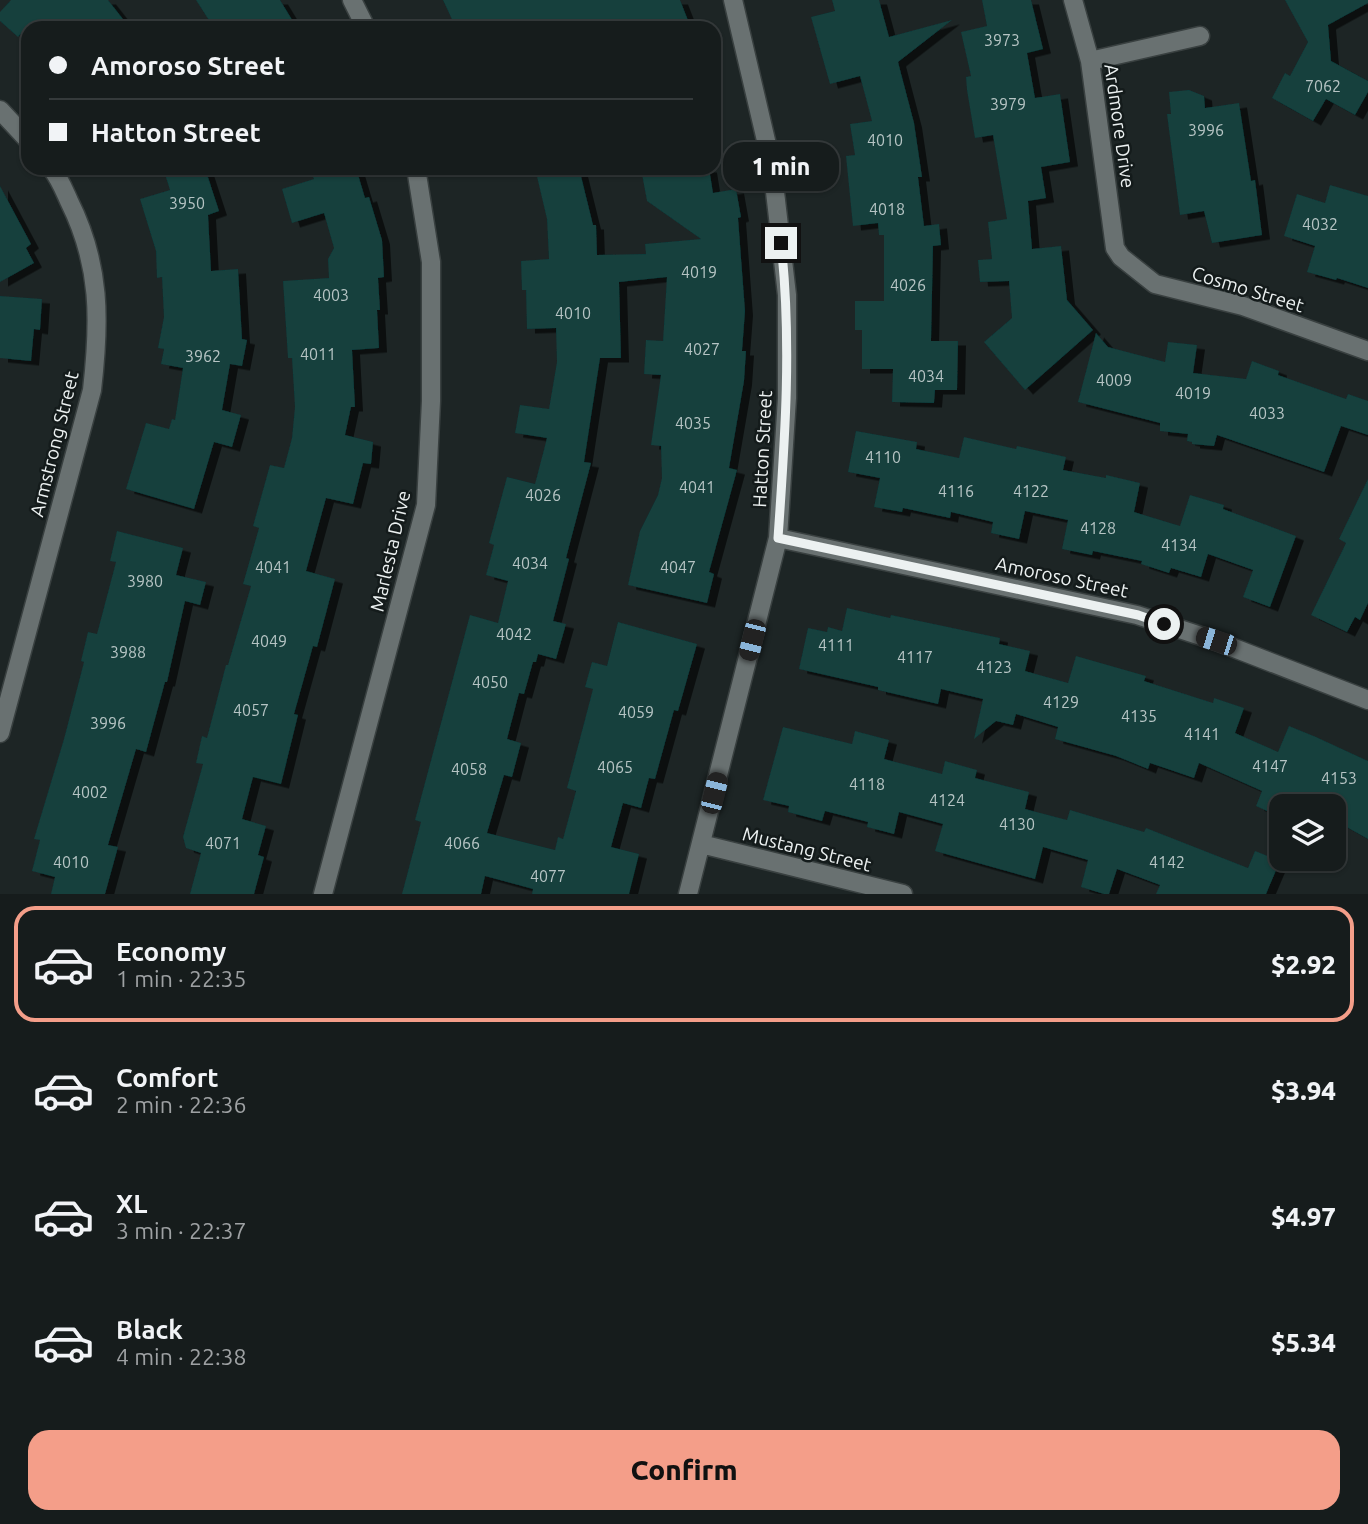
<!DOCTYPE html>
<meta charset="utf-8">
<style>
body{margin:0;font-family:Ubuntu,sans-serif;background:#1f2525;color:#f1f3f6;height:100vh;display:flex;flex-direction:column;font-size:26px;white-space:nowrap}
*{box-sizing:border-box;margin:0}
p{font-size:23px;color:#9ea1a3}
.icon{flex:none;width:38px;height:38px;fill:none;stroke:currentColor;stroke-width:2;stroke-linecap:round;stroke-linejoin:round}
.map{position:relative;height:894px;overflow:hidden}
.side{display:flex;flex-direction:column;background:#161c1c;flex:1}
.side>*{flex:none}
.hud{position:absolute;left:21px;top:21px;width:700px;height:154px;border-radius:21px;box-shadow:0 2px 5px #0004,0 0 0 2px #353a3b;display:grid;align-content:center;height:154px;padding:0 28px;background:#161c1c}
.controls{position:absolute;left:1269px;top:794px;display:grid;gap:14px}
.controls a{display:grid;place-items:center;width:77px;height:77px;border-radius:14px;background:#161c1c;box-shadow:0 2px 5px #0004,0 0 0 2px #353a3b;font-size:35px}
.end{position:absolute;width:32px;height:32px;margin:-16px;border:9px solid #ecf1f1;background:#111;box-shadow:0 0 0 4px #111}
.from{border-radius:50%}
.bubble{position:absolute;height:49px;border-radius:21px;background:#161c1c;box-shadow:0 2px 5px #0004,0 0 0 2px #353a3b;font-size:23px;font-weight:800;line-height:49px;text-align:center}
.car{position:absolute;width:21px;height:42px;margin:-21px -10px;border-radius:9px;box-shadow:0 0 5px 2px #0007;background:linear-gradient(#222 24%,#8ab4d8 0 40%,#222 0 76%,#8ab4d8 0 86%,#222 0)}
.hud b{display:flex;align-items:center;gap:24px;height:66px;font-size:26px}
.hud b+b{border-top:2px solid #353a3b}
.hud i{width:18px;height:18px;background:#f1f3f6}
ul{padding:12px 0 0;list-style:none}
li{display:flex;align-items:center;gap:21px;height:116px;margin:0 14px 10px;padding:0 14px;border:4px solid transparent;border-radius:21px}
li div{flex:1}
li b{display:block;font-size:26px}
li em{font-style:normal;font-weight:800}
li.current{border-color:#f49e89}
li>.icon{width:63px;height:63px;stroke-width:1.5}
.cta{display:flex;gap:14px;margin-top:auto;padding:14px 28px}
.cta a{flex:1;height:80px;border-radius:21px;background:#f49e89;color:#111;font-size:28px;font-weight:800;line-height:80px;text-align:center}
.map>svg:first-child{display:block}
.building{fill:#123f3e;filter:url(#shadow)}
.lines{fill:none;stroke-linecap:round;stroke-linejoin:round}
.street-casing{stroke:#394040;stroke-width:21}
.street{stroke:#697171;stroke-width:18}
.route{stroke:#ecf1f1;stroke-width:9}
.labels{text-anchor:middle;stroke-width:5;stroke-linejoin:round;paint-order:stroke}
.number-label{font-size:16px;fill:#b6c4c4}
.street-label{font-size:19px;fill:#ecf1f1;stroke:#141b1b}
</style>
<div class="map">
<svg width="1368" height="894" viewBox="0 0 1368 894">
<defs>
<filter id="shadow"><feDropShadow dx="8" dy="4.5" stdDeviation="0" flood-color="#0009"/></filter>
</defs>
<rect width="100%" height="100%" fill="#1d2525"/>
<path class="building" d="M11,0H108L130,28H26L18,37L0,21V12Z
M196,0H280L297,28H214Z
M443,0H680L691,28H456Z
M832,0H879L889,37L952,20L898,62L914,123L922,177H918L924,226L939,224L941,245L933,246L931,341H958L957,390H935L934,403L892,402L893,369H862V330H855V301H884V235H879L878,223L853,226L846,156L855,155L850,124L872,121L860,76L830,84L811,17L835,11Z
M982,0H1031L1043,49L1027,53L1035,98L1060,94L1070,162L1041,167L1046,198L1028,201L1032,249L1061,246L1067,300L1093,330L1025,390L984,342L1012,318L1009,281L980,282L978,260L992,259L988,222L1007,219L993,135L975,138L967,90L966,77L971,76L961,32L987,26Z
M1285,0H1368V3L1328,25L1331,61L1368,81V92L1355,115L1326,99L1313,121L1272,98L1285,73L1290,76L1308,42Z
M1189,90L1204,96L1205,108L1239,103L1251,181L1255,180L1262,235L1212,243L1204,211L1180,215L1167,114H1171L1169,92Z
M163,168H205L219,211L208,215L211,271L238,269L242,339L247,340L242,366L230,364L222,410L241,415L232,447L214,442L194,509L126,489L146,423L169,429L172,419L175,420L183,368L161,364L164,349L158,348L164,317L162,277L157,278L156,251L140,199L170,190Z
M309,168H356L365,198L369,197L382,240L384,277L378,278L380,310H377L379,348L352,350L355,407H351L345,435L373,442L371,464L363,463L353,504L326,498L306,571L335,579L317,647L313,646L294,714L298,715L281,784L253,777L242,819L266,826L258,855L264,857L254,894H190L201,853L186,848L183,837L203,764L196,763L202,736L207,738L226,665H228L251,586L243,584L259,528L253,526L270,465L284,468L292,438L295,407L292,358H288L283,281L329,278L328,259L334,248L324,213L292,223L282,189L314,179Z
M535,168H579L593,225H596L597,255L646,254L645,244L701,239L647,201L642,174L676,168H709L713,193L736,189L741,217L738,218L745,311L742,351H746L744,381L729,468L737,470L709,572L714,574L707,603L628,585L640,531L658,495L662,478L661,446L651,445L661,375L644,374L646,340L663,341L667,277L619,282L621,358H600L584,462L591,463L566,558L569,559L553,621L566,624L556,659L538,654L536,662H533L524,694L519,693L507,739L521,743L512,777L504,775L487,833L555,850L558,837L563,839L576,791L567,788L593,689L585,687L592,662L607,666L618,622L697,644L678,711L674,710L655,779L649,778L641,808L623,803L611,847L639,854L629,894H532L533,889L485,876L481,894H402L421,822L415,820L470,615L498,623L508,581L486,575L494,545L489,543L507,477L535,484L547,438L515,433L520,405L549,409L557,362L556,328L527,329L526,290H522L521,261L549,259L547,219Z
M1330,185L1368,196V288L1337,278L1336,280L1307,272L1315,246L1284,236L1297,194L1325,203Z
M0,186L31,244L26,248L34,263L0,282Z
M0,296L42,299L40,330L34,329L31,361L0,358Z
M1096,333L1108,347L1165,362L1168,342L1197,345L1193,373L1246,379L1252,361L1279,371L1278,375L1346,399L1348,394L1368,401V435L1341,426L1324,472L1217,435L1214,446L1192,444V442L1187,441L1188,434L1160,431V423L1078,402Z
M856,431L917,442L916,449L959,458L964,437L1016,449L1017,446L1066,457L1063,470L1106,478V475L1140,483L1134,512L1180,526L1190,495L1224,505L1223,509L1296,536L1270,607L1243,597L1253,570L1208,554L1201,577L1171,568L1169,573L1141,564L1142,561L1093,551L1092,555L1062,549L1068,520L1025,511L1019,539L991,533L993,522L951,512L950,518L903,508L902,512L874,507L880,478L848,472Z
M1368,479V603L1360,620L1355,617L1347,632L1311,615L1346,543L1339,539Z
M117,531L183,548L176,575L206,582L200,605L185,601L167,682H165L146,752L136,749L108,845L118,847L105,894H51L55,877L32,871L40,840L34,839L64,739L84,662L81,661L88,632L97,634L116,562L110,561Z
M847,608L890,618L891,615L1000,638L999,644L1030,651L1025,671L1068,683L1076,656L1146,676L1144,681L1213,703L1214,698L1244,708L1235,733L1278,752L1289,726L1316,737L1368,761V839L1334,820V807H1300L1286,802L1284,807H1281L1280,817L1256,806L1262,791L1199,763L1194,778L1150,763L1148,769L1116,756L1055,739L1058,727L1016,714L1013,725L996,721L974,739L983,699L941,689L938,704L878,690V687L799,669L808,628L827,632L828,627L842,631Z
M783,727L852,744L855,731L889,740L884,759L942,774L945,761L977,770L975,778L1029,792L1025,809L1067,820L1070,810L1144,832L1146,828L1248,868L1255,851L1280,861L1266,894H1156L1160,885L1117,869L1109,894H1104L1081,887L1088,860L1043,847L1035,879L935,851L943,824L899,812L894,834L867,827L868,822L825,811L822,821L788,812L789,806L763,800Z"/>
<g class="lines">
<defs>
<path id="street" d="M352,0L366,28
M1073,0L1090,61L1115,248L1121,257L1155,284L1243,306L1368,351
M1090,61L1200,36
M0,110L28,140
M778,538L1137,615L1216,641L1368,700
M0,733L92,390C100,321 101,265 69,201C64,190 59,177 51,168
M701,844L903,894
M323,894L426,505L431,401V262L416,168
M688,894L778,538L787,398V295L772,166L733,0"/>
</defs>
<use href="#street" class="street-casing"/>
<use href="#street" class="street"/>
</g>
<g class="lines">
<path class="route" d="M781,243C792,342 785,439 778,538L1138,615L1164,624"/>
</g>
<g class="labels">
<g class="number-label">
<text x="1002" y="46">3973</text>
<text x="1323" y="92">7062</text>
<text x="1008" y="110">3979</text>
<text x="1206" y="136">3996</text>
<text x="885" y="146">4010</text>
<text x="187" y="209">3950</text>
<text x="887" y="215">4018</text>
<text x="1320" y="230">4032</text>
<text x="699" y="278">4019</text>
<text x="908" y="291">4026</text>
<text x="331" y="301">4003</text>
<text x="573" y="319">4010</text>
<text x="702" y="355">4027</text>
<text x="318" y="360">4011</text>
<text x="203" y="362">3962</text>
<text x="926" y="382">4034</text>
<text x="1114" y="386">4009</text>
<text x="1193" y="399">4019</text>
<text x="1267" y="419">4033</text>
<text x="693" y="429">4035</text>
<text x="883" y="463">4110</text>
<text x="697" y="493">4041</text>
<text x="956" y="497">4116</text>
<text x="1031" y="497">4122</text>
<text x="543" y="501">4026</text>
<text x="1098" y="534">4128</text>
<text x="1179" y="551">4134</text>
<text x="530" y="569">4034</text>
<text x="273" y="573">4041</text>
<text x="678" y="573">4047</text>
<text x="145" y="587">3980</text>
<text x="514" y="640">4042</text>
<text x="269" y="647">4049</text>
<text x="836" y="651">4111</text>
<text x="128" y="658">3988</text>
<text x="915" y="663">4117</text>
<text x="994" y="673">4123</text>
<text x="490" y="688">4050</text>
<text x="1061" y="708">4129</text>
<text x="251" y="716">4057</text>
<text x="636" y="718">4059</text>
<text x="1139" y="722">4135</text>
<text x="108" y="729">3996</text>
<text x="1202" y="740">4141</text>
<text x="1270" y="772">4147</text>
<text x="615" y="773">4065</text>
<text x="469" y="775">4058</text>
<text x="1339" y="784">4153</text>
<text x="867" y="790">4118</text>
<text x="90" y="798">4002</text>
<text x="947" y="806">4124</text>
<text x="1017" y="830">4130</text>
<text x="223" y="849">4071</text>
<text x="462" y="849">4066</text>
<text x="71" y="868">4010</text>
<text x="1167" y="868">4142</text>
<text x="548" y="882">4077</text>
</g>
<g class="street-label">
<text transform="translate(1120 126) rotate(82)" y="7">Ardmore Drive</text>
<text transform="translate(1248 289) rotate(17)" y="7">Cosmo Street</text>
<text transform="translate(54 444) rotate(-76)" y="7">Armstrong Street</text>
<text transform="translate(762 449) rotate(-87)" y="7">Hatton Street</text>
<text transform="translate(390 551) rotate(-77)" y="7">Marlesta Drive</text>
<text transform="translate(1062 577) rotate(12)" y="7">Amoroso Street</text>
<text transform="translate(807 849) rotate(14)" y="7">Mustang Street</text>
</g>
</g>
</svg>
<div class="controls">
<a><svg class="icon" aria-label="layers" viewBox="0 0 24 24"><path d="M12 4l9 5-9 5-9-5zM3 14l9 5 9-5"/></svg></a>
</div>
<i class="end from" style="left:1164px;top:624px"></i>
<i class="end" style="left:781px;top:243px"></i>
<div class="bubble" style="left:723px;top:142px;width:116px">1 min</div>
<i class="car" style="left:752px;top:640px;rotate:194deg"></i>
<i class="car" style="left:1216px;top:641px;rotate:288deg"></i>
<i class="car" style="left:714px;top:793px;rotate:14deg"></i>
<div class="hud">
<b><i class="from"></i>Amoroso Street</b>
<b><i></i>Hatton Street</b>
</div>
</div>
<section class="side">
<ul>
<li class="current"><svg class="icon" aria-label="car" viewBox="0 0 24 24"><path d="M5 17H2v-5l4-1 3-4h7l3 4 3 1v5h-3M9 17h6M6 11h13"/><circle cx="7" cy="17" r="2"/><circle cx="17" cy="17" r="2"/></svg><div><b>Economy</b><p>1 min · 22:35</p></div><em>$2.92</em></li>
<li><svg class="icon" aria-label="car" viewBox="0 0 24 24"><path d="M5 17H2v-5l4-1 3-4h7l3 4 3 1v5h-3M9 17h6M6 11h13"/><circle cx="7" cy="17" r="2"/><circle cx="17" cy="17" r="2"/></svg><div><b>Comfort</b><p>2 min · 22:36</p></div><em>$3.94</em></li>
<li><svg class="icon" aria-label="car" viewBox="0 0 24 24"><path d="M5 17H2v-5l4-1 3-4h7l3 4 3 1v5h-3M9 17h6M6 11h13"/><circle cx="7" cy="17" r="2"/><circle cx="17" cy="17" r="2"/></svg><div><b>XL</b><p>3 min · 22:37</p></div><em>$4.97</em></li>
<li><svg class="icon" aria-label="car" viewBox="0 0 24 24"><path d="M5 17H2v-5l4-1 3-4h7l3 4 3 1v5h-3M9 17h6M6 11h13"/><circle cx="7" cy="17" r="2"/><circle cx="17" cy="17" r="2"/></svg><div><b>Black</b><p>4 min · 22:38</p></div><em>$5.34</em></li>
</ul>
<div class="cta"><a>Confirm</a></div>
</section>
